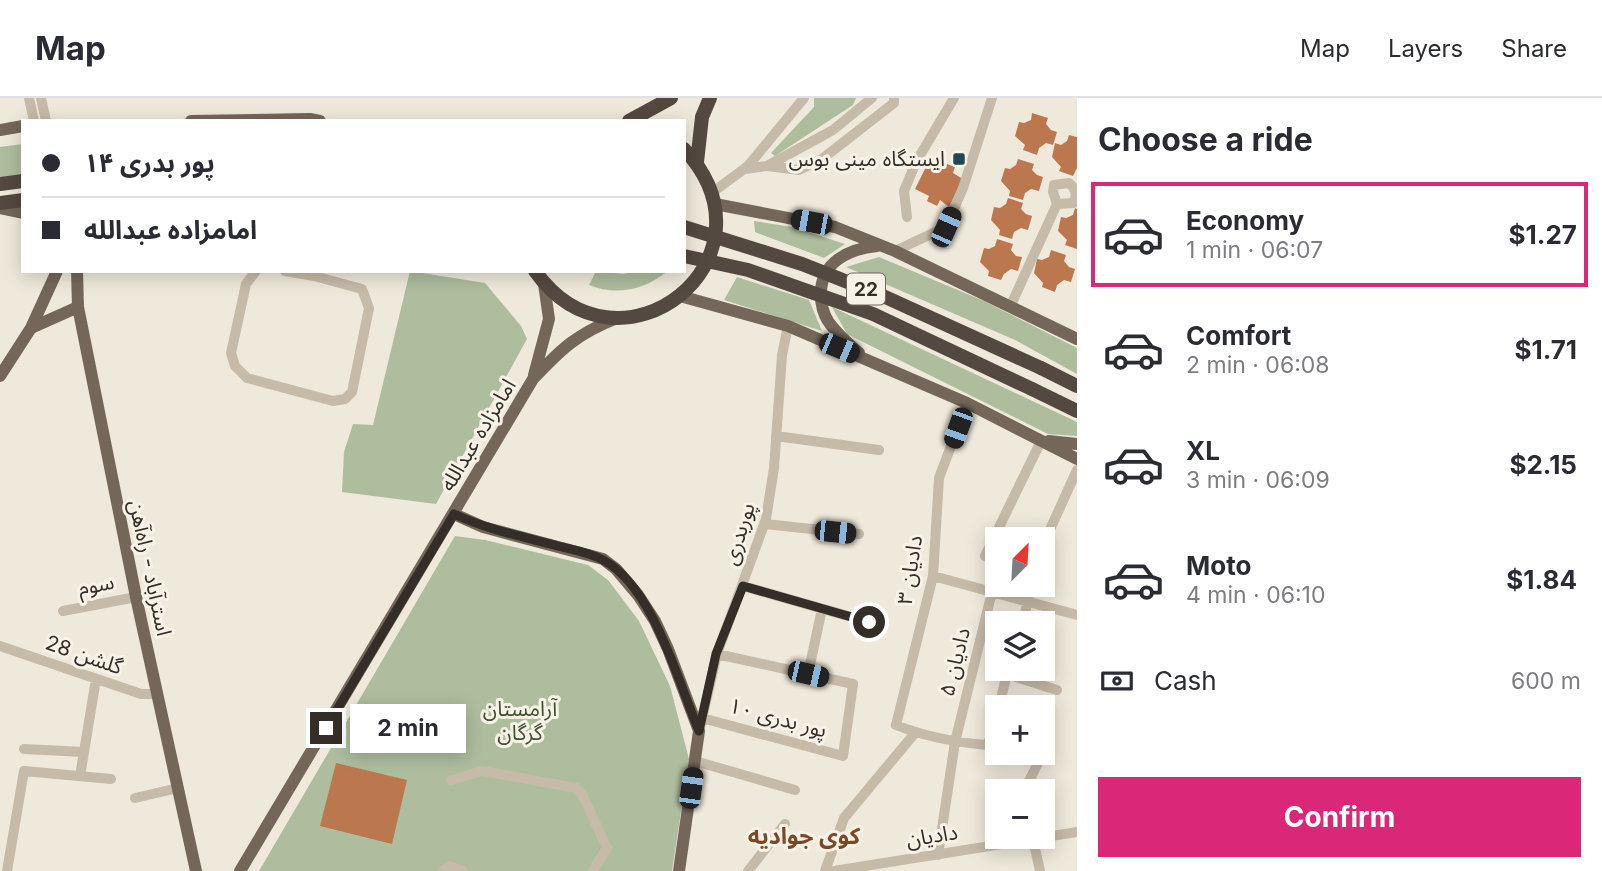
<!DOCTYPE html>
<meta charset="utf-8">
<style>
body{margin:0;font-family:Inter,"Noto Sans Arabic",sans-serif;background:#f7f7f7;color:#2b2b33;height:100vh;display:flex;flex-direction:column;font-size:26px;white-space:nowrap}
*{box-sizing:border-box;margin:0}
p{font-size:23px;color:#7c7c81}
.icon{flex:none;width:38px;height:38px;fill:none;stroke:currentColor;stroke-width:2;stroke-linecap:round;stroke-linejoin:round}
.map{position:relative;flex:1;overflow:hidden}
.sheet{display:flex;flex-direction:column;background:#fff;width:525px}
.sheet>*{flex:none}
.top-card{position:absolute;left:21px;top:21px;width:665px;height:154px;border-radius:0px;box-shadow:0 4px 18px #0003;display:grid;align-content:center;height:154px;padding:0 21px;background:#fff}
.needle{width:46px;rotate:24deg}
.tools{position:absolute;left:985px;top:429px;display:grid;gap:14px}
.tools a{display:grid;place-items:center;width:70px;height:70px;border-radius:0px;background:#fff;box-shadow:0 4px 18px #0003;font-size:35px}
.end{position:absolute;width:32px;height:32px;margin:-16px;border:9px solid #342d28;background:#fff;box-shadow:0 0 0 4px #fff}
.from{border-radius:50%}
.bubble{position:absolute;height:49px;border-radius:0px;background:#fff;box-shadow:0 4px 18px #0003;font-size:23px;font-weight:700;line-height:49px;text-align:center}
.car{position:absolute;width:21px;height:42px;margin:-21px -10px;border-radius:9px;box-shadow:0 0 5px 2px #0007;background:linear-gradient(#222 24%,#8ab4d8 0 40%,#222 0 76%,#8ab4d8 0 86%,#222 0)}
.top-card b{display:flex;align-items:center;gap:24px;height:66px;font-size:26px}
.top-card b+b{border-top:2px solid #e1e1e2}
.top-card i{width:18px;height:18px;background:#2b2b33}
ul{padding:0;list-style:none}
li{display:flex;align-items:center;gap:21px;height:105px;margin:0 14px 10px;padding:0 7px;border:4px solid transparent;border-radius:0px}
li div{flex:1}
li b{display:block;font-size:26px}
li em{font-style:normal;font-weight:700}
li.on{border-color:#db2777}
li>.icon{width:63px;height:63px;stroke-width:1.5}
h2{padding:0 21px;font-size:32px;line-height:84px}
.pay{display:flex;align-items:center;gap:18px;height:77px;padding:0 21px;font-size:26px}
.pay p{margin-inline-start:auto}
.cta{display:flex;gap:14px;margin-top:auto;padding:14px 21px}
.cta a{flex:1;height:80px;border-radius:0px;background:#db2777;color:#fff;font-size:28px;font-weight:700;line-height:80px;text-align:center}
header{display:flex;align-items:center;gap:42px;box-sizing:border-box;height:98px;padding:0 35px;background:#fff;border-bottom:2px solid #e1e1e2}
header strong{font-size:33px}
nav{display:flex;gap:38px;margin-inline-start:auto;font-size:24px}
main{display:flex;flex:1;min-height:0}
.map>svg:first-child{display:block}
.green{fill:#adbd9d}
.building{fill:#bb784e}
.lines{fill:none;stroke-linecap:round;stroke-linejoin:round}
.minor{stroke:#c6baa8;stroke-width:10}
.major{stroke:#74675a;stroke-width:12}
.highway{stroke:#544940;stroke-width:14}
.highway-bridge{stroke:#544940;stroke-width:14}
.route{stroke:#342d28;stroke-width:9}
.poi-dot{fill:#214751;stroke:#f7f2e7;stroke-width:2.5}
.labels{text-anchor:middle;stroke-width:6;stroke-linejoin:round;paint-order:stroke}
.shield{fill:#f7f2e7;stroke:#6e6861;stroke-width:2}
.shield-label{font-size:19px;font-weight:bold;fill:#342d28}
.poi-label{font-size:21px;fill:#342d28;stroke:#f7f2e7;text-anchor:end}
.street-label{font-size:21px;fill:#342d28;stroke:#f7f2e7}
.park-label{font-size:21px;fill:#3e502e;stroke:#f7f2e7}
.neighbourhood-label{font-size:23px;font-weight:bold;fill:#7b4828;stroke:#f7f2e7}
</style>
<header>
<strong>Map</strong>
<nav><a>Map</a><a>Layers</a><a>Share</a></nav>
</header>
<main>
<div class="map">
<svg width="1077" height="773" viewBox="0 0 1077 773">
<rect width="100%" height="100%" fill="#efe9db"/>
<path class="green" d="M814,0H856L853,7L775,58L771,55L814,9Z
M23,46V77L0,80V49Z
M754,123L792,129L845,146L824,160L755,134Z
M879,159L984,203L1077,250V276L1015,242L846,169Z
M410,173L485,185L521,228L527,241L436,406L342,394L344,354L353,326L373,327Z
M596,173L623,176L636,173H668C644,192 617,198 589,187Z
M737,179L809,202L822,233L724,202Z
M832,209L1077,324V338L1048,336L847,236Z
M455,438L485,442L588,467L608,482L639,523L670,588L689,661L672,773H259Z"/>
<path class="building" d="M1032,15L1048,20L1046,26L1051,32L1057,34L1053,47L1046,45L1039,50L1037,57L1023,52L1025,47L1015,38L1019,24L1024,25L1031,22Z
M1069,37L1077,39V70L1073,78L1059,73L1061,69L1052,59L1055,45L1061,47L1067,43Z
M1018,61L1034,66L1032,72L1037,77L1043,79L1039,93L1031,91L1025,95L1023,102L1009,98L1010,93L1001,83L1005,70L1010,71L1016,67Z
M928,65L943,71L947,66L955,69L953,75L963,81L949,109L940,102L937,108L927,103L929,98L915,91Z
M1008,100L1023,105L1021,111L1026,116L1032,118L1028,132L1021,130L1014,134L1012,141L999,137L1000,132L991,122L994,109L1000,110L1006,106Z
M1075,110L1077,111V151L1065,147L1067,142L1058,133L1061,119L1066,120L1073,117Z
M997,141L1013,146L1011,152L1016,158L1022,159L1018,173L1011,171L1004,176L1001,182L988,178L989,173L980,164L984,150L989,151L995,148Z
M1051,152L1066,157L1064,163L1069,169L1075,171L1071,184L1064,182L1057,187L1055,194L1042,189L1043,185L1034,175L1037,161L1042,162L1049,159Z
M336,665L407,682L392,746L320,728Z"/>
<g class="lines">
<path class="minor" d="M29,0L34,23
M41,0L46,23
M767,68L833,32L872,0
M745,71L767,68L799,72L822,61L894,5V0
M713,94L748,68L804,0
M907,119L904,93L916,64L954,0
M895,153L946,129L963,90L992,0
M256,173L246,186L231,255L235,268L247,280L333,303L345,301L352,294L369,210L362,191L314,178L315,173
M285,173L314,178
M1010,209L1057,106L1053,94L1054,87L1069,85C1076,91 1077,96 1074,105L1057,106
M967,305L939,380L933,478L896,627C925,639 955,644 986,647L992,639L998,615
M776,338L879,352
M765,426L859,436
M1043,447L1077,372
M985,458L1041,343
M933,478L1077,517
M743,488L869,524
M63,513L136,499
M1023,525L1031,486
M0,548L141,596H157
M808,576L822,511
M1007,576L1057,592
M999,609L1008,571
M702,620L843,658L853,586L717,556
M699,633L717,556L766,421L774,370L782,257L788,228
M24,651L84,654
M1023,654L1039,663L1024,693
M695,663L795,692
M80,678L96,581
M451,682L482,673L576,690L582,696L607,750L592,773
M135,700L178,690
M1033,741L1040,773
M938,757L955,644L992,494
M7,773L24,673L111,681
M442,773L449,768L463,773
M748,773L785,726
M825,773L844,720L915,635
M834,773L1077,734"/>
<path class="major" d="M191,23L310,21L320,23
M0,32L23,28
M715,106L835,129L895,153L1077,241
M0,110L23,115
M77,173L78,209L136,499L196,773
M680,198L788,228L967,305L1077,361
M31,230L78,209
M859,255C848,245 836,235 828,223C823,215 821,206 821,197C820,164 849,151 877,148
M534,277L549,221L544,186
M0,278L31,230L57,173
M1049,343L1077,346
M454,416L483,429L603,461L616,471L638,497L655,523L668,551L699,633L679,773
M240,773L533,281C562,250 577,236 617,220"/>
<path class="highway" d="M629,23L671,0
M697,64L702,19L710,0
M0,86L23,83
M0,105L23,102
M535,173C620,292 786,160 684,51
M1041,270L1077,288
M1032,291L1077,313"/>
<path class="highway-bridge" d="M684,129L802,166L883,198L1041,270
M684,158L748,172L873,216L1032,291"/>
</g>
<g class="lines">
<path class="route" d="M326,630L454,416C488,432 525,439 562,449C575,452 591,455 603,462C653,488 678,584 699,633L716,556L743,488L869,524"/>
</g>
<rect class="poi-dot" x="952" y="54" width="14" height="14" rx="3.5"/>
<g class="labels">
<rect class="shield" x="847" y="175.5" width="38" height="31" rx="5"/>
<g class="shield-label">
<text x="866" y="198">22</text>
</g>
<g class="poi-label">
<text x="945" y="68">ایستگاه مینی بوس</text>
</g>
<g class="street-label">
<text transform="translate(478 337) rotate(-59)" y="7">امامزاده عبدالله</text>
<text transform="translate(739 436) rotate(-73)" y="7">پوربدری</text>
<text transform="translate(150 470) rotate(78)" y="7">استرآباد - راه‌آهن</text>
<text transform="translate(910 472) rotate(-81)" y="7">دادیان ۳</text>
<text transform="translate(96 487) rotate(-11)" y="7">سوم</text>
<text transform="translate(84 557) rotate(19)" y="7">گلشن 28</text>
<text transform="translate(955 564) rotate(-76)" y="7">دادیان ۵</text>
<text transform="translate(778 620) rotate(15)" y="7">پور بدری ۱۰</text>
<text transform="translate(932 738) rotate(-9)" y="7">دادیان</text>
</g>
<g class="park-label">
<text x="520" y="618">آرامستان<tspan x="520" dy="24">گرگان</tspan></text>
</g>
<g class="neighbourhood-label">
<text x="804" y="746">کوی جوادیه</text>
</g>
</g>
</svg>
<div class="tools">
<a><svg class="needle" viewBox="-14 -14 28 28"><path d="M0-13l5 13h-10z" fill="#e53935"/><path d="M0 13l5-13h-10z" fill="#7c7c81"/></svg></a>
<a><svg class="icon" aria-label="layers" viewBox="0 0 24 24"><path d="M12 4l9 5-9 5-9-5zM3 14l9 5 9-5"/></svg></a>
<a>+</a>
<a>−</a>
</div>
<i class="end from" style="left:869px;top:524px"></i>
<i class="end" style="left:326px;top:630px"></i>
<div class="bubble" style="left:350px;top:606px;width:116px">2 min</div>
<i class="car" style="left:811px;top:124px;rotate:281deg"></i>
<i class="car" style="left:946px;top:129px;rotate:24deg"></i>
<i class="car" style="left:839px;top:250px;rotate:113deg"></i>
<i class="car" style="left:958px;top:330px;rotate:200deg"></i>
<i class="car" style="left:835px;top:434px;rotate:96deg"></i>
<i class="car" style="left:808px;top:576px;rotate:103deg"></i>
<i class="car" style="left:691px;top:690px;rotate:8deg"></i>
<div class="top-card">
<b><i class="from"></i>پور بدری ۱۴</b>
<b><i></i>امامزاده عبدالله</b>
</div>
</div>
<section class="sheet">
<h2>Choose a ride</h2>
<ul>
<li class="on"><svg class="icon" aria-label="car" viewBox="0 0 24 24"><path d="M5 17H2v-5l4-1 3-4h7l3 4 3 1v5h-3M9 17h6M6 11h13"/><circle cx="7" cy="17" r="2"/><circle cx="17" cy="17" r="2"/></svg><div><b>Economy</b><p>1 min · 06:07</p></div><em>$1.27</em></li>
<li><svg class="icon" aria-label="car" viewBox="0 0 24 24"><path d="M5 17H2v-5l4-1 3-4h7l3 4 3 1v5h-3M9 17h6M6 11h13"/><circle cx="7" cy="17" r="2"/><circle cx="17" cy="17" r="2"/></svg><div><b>Comfort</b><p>2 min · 06:08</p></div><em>$1.71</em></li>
<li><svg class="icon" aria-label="car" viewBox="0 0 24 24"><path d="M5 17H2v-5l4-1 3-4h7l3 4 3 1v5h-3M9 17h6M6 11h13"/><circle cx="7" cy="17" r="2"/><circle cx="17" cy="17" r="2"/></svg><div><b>XL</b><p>3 min · 06:09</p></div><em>$2.15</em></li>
<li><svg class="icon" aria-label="car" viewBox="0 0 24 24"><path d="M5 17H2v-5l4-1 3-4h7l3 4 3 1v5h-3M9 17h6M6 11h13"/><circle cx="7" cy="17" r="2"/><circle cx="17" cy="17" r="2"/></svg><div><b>Moto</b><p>4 min · 06:10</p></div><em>$1.84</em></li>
</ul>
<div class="pay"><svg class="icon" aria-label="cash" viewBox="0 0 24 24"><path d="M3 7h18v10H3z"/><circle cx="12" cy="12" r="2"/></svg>Cash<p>600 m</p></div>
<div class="cta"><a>Confirm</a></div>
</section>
</main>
